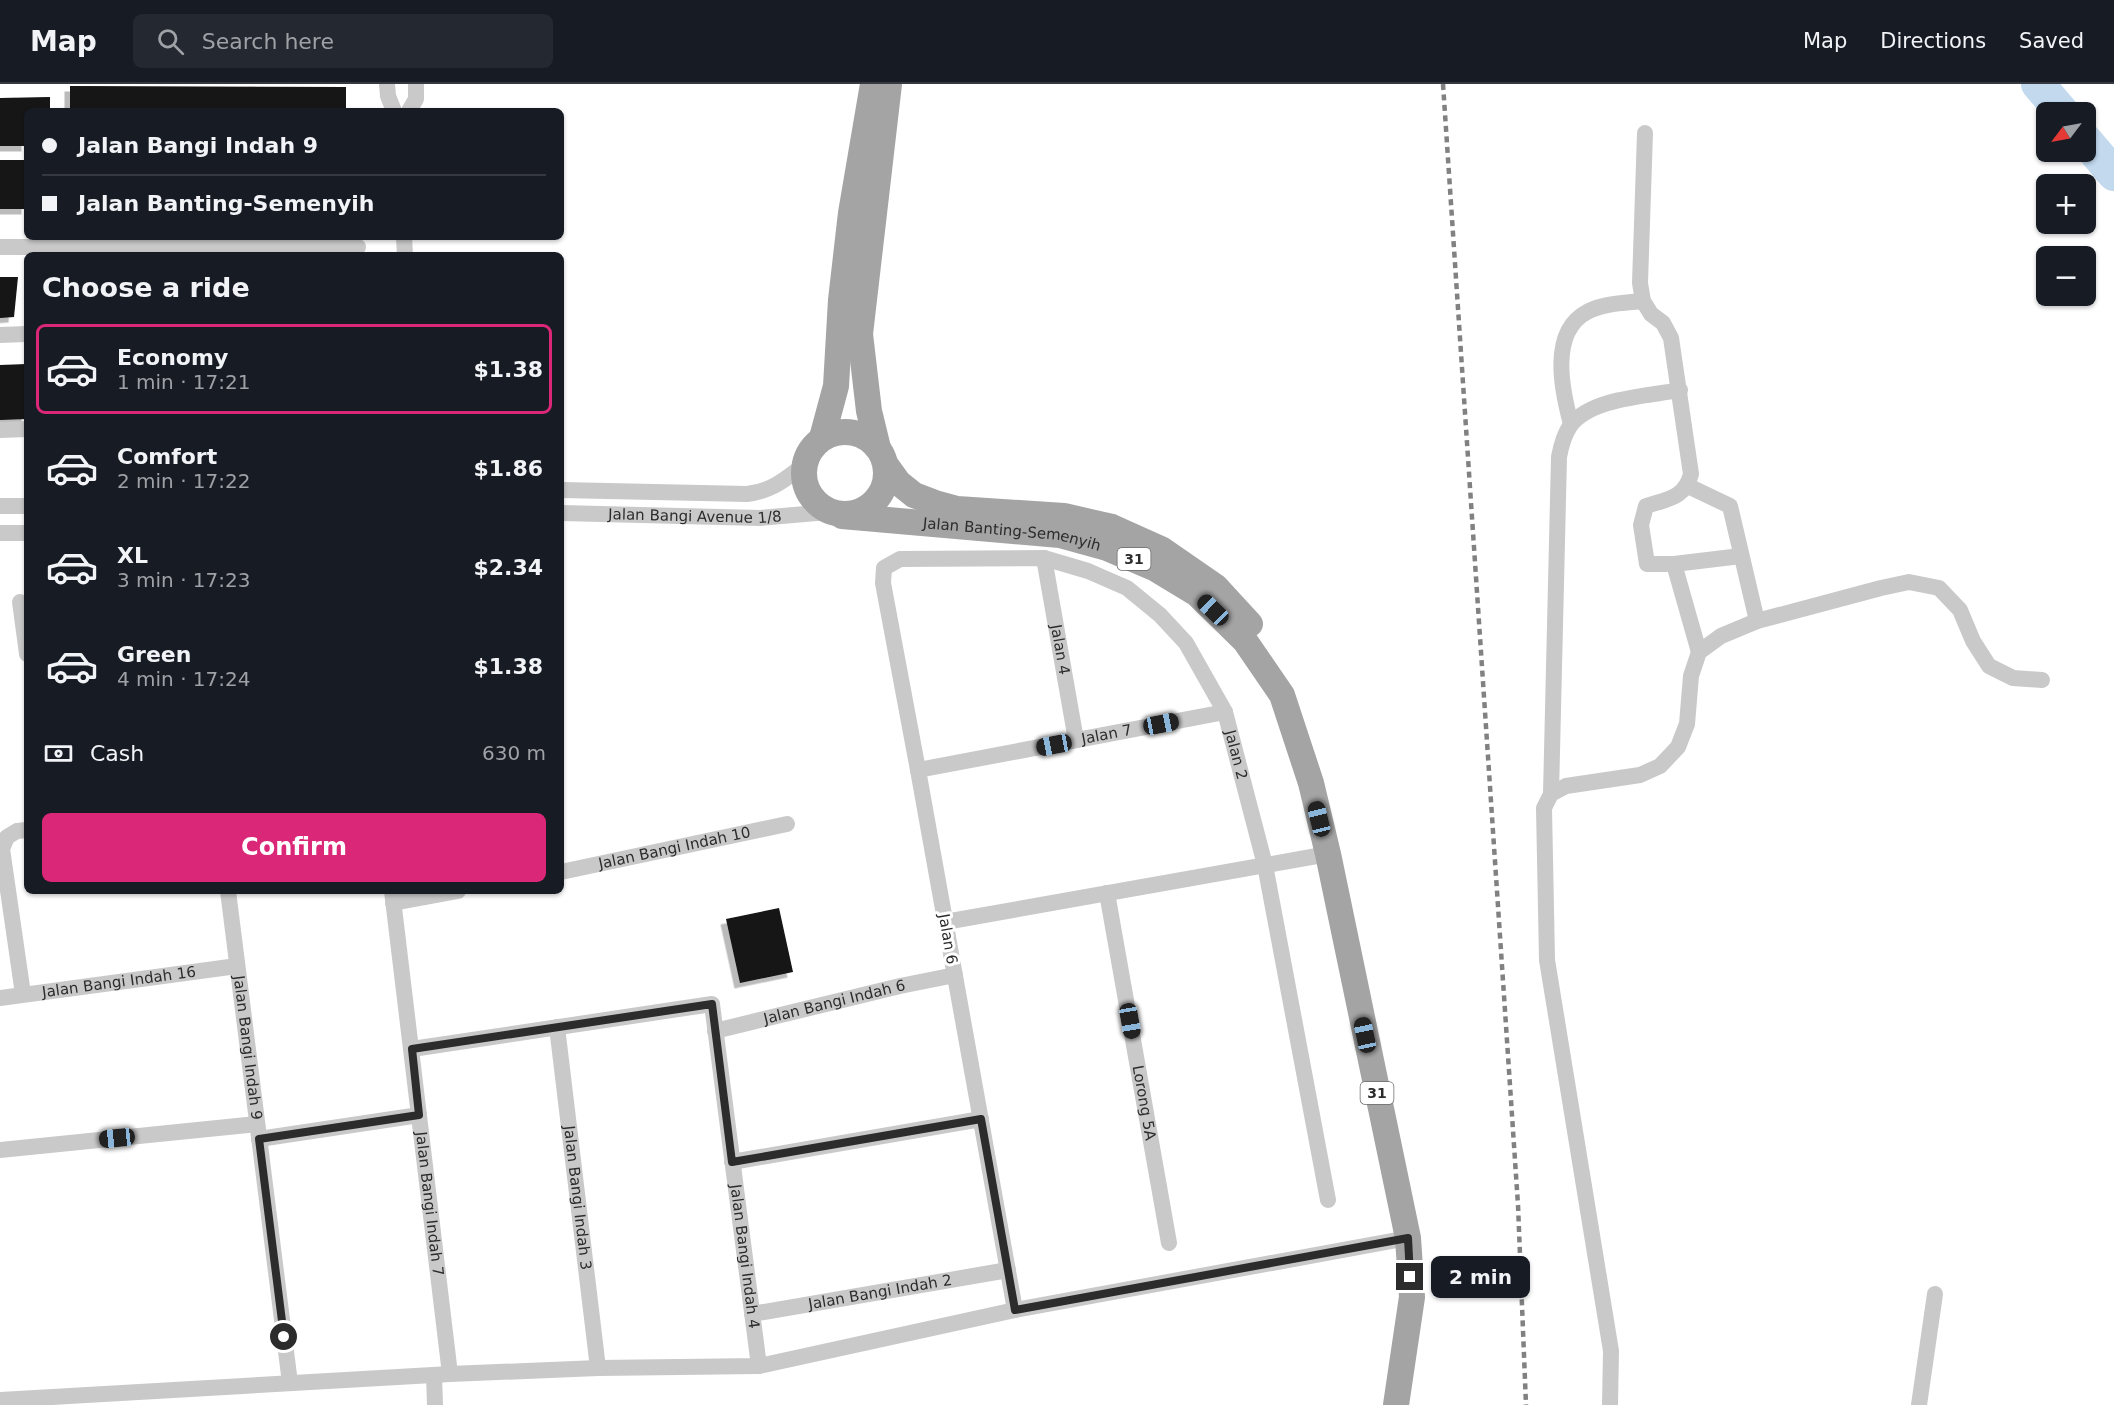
<!DOCTYPE html>
<meta charset="utf-8">
<style>
body{margin:0;font-family:"DejaVu Sans",sans-serif;background:#242831;color:#f1f3f6;height:100vh;display:flex;flex-direction:column;font-size:22px;white-space:nowrap}
*{box-sizing:border-box;margin:0}
p{font-size:20px;color:#9ea1a6}
.icon{flex:none;width:33px;height:33px;fill:none;stroke:currentColor;stroke-width:2;stroke-linecap:round;stroke-linejoin:round}
.map{position:relative;flex:1;overflow:hidden}
.sheet{position:absolute;left:24px;top:168px;width:540px;height:642px;display:flex;flex-direction:column;background:#171b24;border-radius:9px;box-shadow:0 2px 4px #0004}
.sheet>*{flex:none}
.top-card{position:absolute;left:24px;top:24px;width:540px;height:132px;border-radius:9px;box-shadow:0 2px 4px #0004;display:grid;align-content:center;height:132px;padding:0 18px;background:#171b24}
.needle{width:39px;rotate:238deg}
.fabs{position:absolute;left:2036px;top:18px;display:grid;gap:12px}
.fabs a{display:grid;place-items:center;width:60px;height:60px;border-radius:9px;background:#171b24;box-shadow:0 2px 4px #0004;font-size:30px}
.end{position:absolute;width:27px;height:27px;margin:-14px;border:8px solid #2c2c2c;background:#fff;box-shadow:0 0 0 3px #fff}
.from{border-radius:50%}
.bubble{position:absolute;height:42px;border-radius:9px;background:#171b24;box-shadow:0 2px 4px #0004;font-size:20px;font-weight:800;line-height:42px;text-align:center}
.car{position:absolute;width:18px;height:36px;margin:-18px -9px;border-radius:8px;box-shadow:0 0 4px 2px #0007;background:linear-gradient(#222 24%,#8ab4d8 0 40%,#222 0 76%,#8ab4d8 0 86%,#222 0)}
.top-card b{display:flex;align-items:center;gap:21px;height:57px;font-size:22px}
.top-card b+b{border-top:2px solid #363941}
.top-card i{width:15px;height:15px;background:#f1f3f6}
ul{padding:0;list-style:none}
li{display:flex;align-items:center;gap:18px;height:90px;margin:0 12px 9px;padding:0 6px;border:3px solid transparent;border-radius:9px}
li div{flex:1}
li b{display:block;font-size:22px}
li em{font-style:normal;font-weight:800}
li.active{border-color:#db2777}
li>.icon{width:54px;height:54px;stroke-width:1.5}
h2{padding:0 18px;font-size:27px;line-height:72px}
.pay{display:flex;align-items:center;gap:15px;height:66px;padding:0 18px;font-size:22px}
.pay p{margin-inline-start:auto}
.cta{display:flex;gap:12px;margin-top:auto;padding:12px 18px}
.cta a{flex:1;height:69px;border-radius:9px;background:#db2777;color:#fff;font-size:24px;font-weight:800;line-height:69px;text-align:center}
header{display:flex;align-items:center;gap:36px;box-sizing:border-box;height:84px;padding:0 30px;background:#171b24;border-bottom:2px solid #363941}
header strong{font-size:28px}
nav{display:flex;gap:33px;margin-inline-start:auto;font-size:21px}
.search{width:420px;height:54px;background:#242831;display:flex;align-items:center;gap:15px;box-sizing:border-box;padding:0 21px;border-radius:9px;color:#9ea1a6;font-size:22px}
.map>svg:first-child{display:block}
.lines{fill:none;stroke-linecap:round;stroke-linejoin:round}
.river{stroke:#c2d9ee;stroke-width:34}
.building{fill:#131313;filter:url(#shadow)}
.minor{stroke:#c9c9c9;stroke-width:16}
.primary{stroke:#a4a4a4;stroke-width:26}
.rail{stroke:#818181;stroke-width:4.5;stroke-dasharray:6 4.5;stroke-linecap:butt}
.route{stroke:#2c2c2c;stroke-width:8}
.labels{text-anchor:middle;stroke-width:6;stroke-linejoin:round;paint-order:stroke}
.shield{fill:#fff;stroke:#6b6b6b;stroke-width:1.5}
.shield-label{font-size:14px;font-weight:bold;fill:#2c2c2c}
.street-label{font-size:15px;fill:#2c2c2c;stroke:#fff}
</style>
<header>
<strong>Map</strong>
<div class="search"><svg class="icon" aria-label="search" viewBox="0 0 24 24"><circle cx="10" cy="10" r="6"/><path d="M15 15l6 6"/></svg>Search here</div>
<nav><a>Map</a><a>Directions</a><a>Saved</a></nav>
</header>
<div class="map">
<svg width="2114" height="1321" viewBox="0 0 2114 1321">
<defs>
<filter id="shadow"><feDropShadow dx="-5.5" dy="5.5" stdDeviation="0" flood-color="#0004"/></filter>
</defs>
<rect width="100%" height="100%" fill="#fff"/>
<g class="lines">
<path class="river" d="M2038,0L2062,28
M2085,56L2114,90"/>
</g>
<path class="building" d="M70,2L346,3V27H70Z
M50,13V27H27V62H0V14Z
M0,76H27V125H0Z
M0,193H18L14,233L0,234Z
M27,280V335L0,336V281Z
M779,824L793,888L740,899L726,835Z"/>
<g class="lines">
<g class="minor">
<path d="M387,0L388,12L394,27"/>
<path d="M409,27L416,15V0"/>
<path d="M1645,49L1640,199L1643,217L1651,230L1663,239L1671,254L1691,390C1685,414 1668,415 1646,422L1641,441L1647,480H1674"/>
<path d="M404,153L405,171"/>
<path d="M0,163H358"/>
<path d="M0,251L27,250"/>
<path d="M1571,340C1562,307 1549,248 1587,228C1603,219 1625,219 1643,217"/>
<path d="M0,346L27,345"/>
<path d="M1688,402L1730,422L1757,537"/>
<path d="M561,406L747,410C772,407 784,396 804,381"/>
<path d="M0,422H27"/>
<path id="s1" d="M561,429L760,434L828,428"/>
<path d="M0,449H27"/>
<path id="s2" d="M1044,474L1076,656"/>
<path d="M20,518L27,570"/>
<path d="M1699,568L1674,480L1741,472"/>
<path id="s3" d="M918,686L1225,628"/>
<path d="M1551,710L1559,373C1561,362 1564,351 1570,342C1590,314 1648,312 1680,306"/>
<path id="s4" d="M561,788L787,740"/>
<path id="s5" d="M228,807L290,1299"/>
<path id="s6" d="M392,807L450,1290"/>
<path id="s7" d="M1107,809L1169,1159"/>
<path d="M393,819L458,807"/>
<path d="M945,838L1328,770"/>
<path d="M23,910L2,765L7,753L17,747L27,746"/>
<path id="s8" d="M0,914L237,882"/>
<path id="s9" d="M557,943L598,1284"/>
<path id="s10" d="M715,947L900,902L955,891"/>
<path id="s11" d="M412,965L712,920L759,1282"/>
<path d="M259,1055L419,1031"/>
<path d="M0,1066L257,1040"/>
<path d="M732,1078L981,1035"/>
<path id="s12" d="M1015,1226L918,686L883,499L884,484L900,475L1044,474L1088,487L1127,504L1160,531L1186,559L1225,628L1265,781L1328,1116"/>
<path id="s13" d="M752,1230L1008,1186"/>
<path d="M434,1291L435,1321"/>
<path d="M0,1316L450,1290L598,1284L759,1282L1015,1226L1408,1154"/>
<path d="M1610,1321L1611,1267L1547,876L1544,724L1551,710L1566,702L1640,691L1660,682L1678,663L1687,640L1691,592L1699,568L1721,552L1757,537L1881,504L1909,498L1939,504L1960,526L1973,557L1989,582L2013,594L2042,596"/>
<path d="M1919,1321L1935,1210"/>
</g>
<g class="primary">
<circle cx="845" cy="389" r="41"/>
<path d="M822,354L836,302L841,216L851,129L873,0"/>
<path d="M878,364L869,327L860,250L889,0"/>
<path d="M886,381L899,399L914,411L935,419L957,425L1064,432L1112,443L1161,465L1216,503L1250,540"/>
<path id="s14" d="M842,432L1060,451L1107,464L1154,484L1197,510L1245,557L1282,611L1311,699L1328,770L1408,1154L1412,1213L1396,1321"/>
</g>
<path class="rail" d="M1443,0L1518,1121L1526,1321"/>
</g>
<g class="lines">
<path class="route" d="M284,1253L259,1055L419,1031L412,965L712,920L732,1078L981,1035L1015,1226L1408,1154L1410,1193"/>
</g>
<g class="labels">
<g class="shield">
<rect x="1117.5" y="464" width="33" height="22" rx="4.5"/>
<rect x="1360.5" y="998" width="33" height="22" rx="4.5"/>
</g>
<g class="shield-label">
<text x="1134" y="480">31</text>
<text x="1377" y="1014">31</text>
</g>
<g class="street-label">
<text dy="5" stroke="none"><textPath href="#s1" startOffset="134">Jalan Bangi Avenue 1/8</textPath></text>
<text dy="5" stroke="none"><textPath href="#s14" startOffset="171">Jalan Banting-Semenyih</textPath></text>
<text dy="5" stroke="none"><textPath href="#s2" startOffset="93">Jalan 4</textPath></text>
<text dy="5" stroke="none"><textPath href="#s3" startOffset="192">Jalan 7</textPath></text>
<text dy="5" stroke="none"><textPath href="#s12" startOffset="1209">Jalan 2</textPath></text>
<text dy="5" stroke="none"><textPath href="#s4" startOffset="116">Jalan Bangi Indah 10</textPath></text>
<text transform="translate(948 855) rotate(80)" y="5">Jalan 6</text>
<text dy="5" stroke="none"><textPath href="#s8" startOffset="120">Jalan Bangi Indah 16</textPath></text>
<text dy="5" stroke="none"><textPath href="#s10" startOffset="123">Jalan Bangi Indah 6</textPath></text>
<text dy="5" stroke="none"><textPath href="#s5" startOffset="158">Jalan Bangi Indah 9</textPath></text>
<text dy="5" stroke="none"><textPath href="#s7" startOffset="213">Lorong 5A</textPath></text>
<text dy="5" stroke="none"><textPath href="#s9" startOffset="172">Jalan Bangi Indah 3</textPath></text>
<text dy="5" stroke="none"><textPath href="#s6" startOffset="315">Jalan Bangi Indah 7</textPath></text>
<text dy="5" stroke="none"><textPath href="#s11" startOffset="558">Jalan Bangi Indah 4</textPath></text>
<text dy="5" stroke="none"><textPath href="#s13" startOffset="130">Jalan Bangi Indah 2</textPath></text>
</g>
</g>
</svg>
<div class="fabs">
<a><svg class="needle" viewBox="-14 -14 28 28"><path d="M0-13l5 13h-10z" fill="#e53935"/><path d="M0 13l5-13h-10z" fill="#9ea1a6"/></svg></a>
<a>+</a>
<a>−</a>
</div>
<i class="end from" style="left:284px;top:1253px"></i>
<i class="end" style="left:1410px;top:1193px"></i>
<div class="bubble" style="left:1431px;top:1172px;width:99px">2 min</div>
<i class="car" style="left:1213px;top:526px;rotate:314deg"></i>
<i class="car" style="left:1161px;top:640px;rotate:79deg"></i>
<i class="car" style="left:1054px;top:661px;rotate:259deg"></i>
<i class="car" style="left:1319px;top:735px;rotate:346deg"></i>
<i class="car" style="left:1130px;top:937px;rotate:170deg"></i>
<i class="car" style="left:1365px;top:951px;rotate:348deg"></i>
<i class="car" style="left:117px;top:1054px;rotate:264deg"></i>
<div class="top-card">
<b><i class="from"></i>Jalan Bangi Indah 9</b>
<b><i></i>Jalan Banting-Semenyih</b>
</div>
<section class="sheet">
<h2>Choose a ride</h2>
<ul>
<li class="active"><svg class="icon" aria-label="car" viewBox="0 0 24 24"><path d="M5 17H2v-5l4-1 3-4h7l3 4 3 1v5h-3M9 17h6M6 11h13"/><circle cx="7" cy="17" r="2"/><circle cx="17" cy="17" r="2"/></svg><div><b>Economy</b><p>1 min · 17:21</p></div><em>$1.38</em></li>
<li><svg class="icon" aria-label="car" viewBox="0 0 24 24"><path d="M5 17H2v-5l4-1 3-4h7l3 4 3 1v5h-3M9 17h6M6 11h13"/><circle cx="7" cy="17" r="2"/><circle cx="17" cy="17" r="2"/></svg><div><b>Comfort</b><p>2 min · 17:22</p></div><em>$1.86</em></li>
<li><svg class="icon" aria-label="car" viewBox="0 0 24 24"><path d="M5 17H2v-5l4-1 3-4h7l3 4 3 1v5h-3M9 17h6M6 11h13"/><circle cx="7" cy="17" r="2"/><circle cx="17" cy="17" r="2"/></svg><div><b>XL</b><p>3 min · 17:23</p></div><em>$2.34</em></li>
<li><svg class="icon" aria-label="car" viewBox="0 0 24 24"><path d="M5 17H2v-5l4-1 3-4h7l3 4 3 1v5h-3M9 17h6M6 11h13"/><circle cx="7" cy="17" r="2"/><circle cx="17" cy="17" r="2"/></svg><div><b>Green</b><p>4 min · 17:24</p></div><em>$1.38</em></li>
</ul>
<div class="pay"><svg class="icon" aria-label="cash" viewBox="0 0 24 24"><path d="M3 7h18v10H3z"/><circle cx="12" cy="12" r="2"/></svg>Cash<p>630 m</p></div>
<div class="cta"><a>Confirm</a></div>
</section>
</div>
